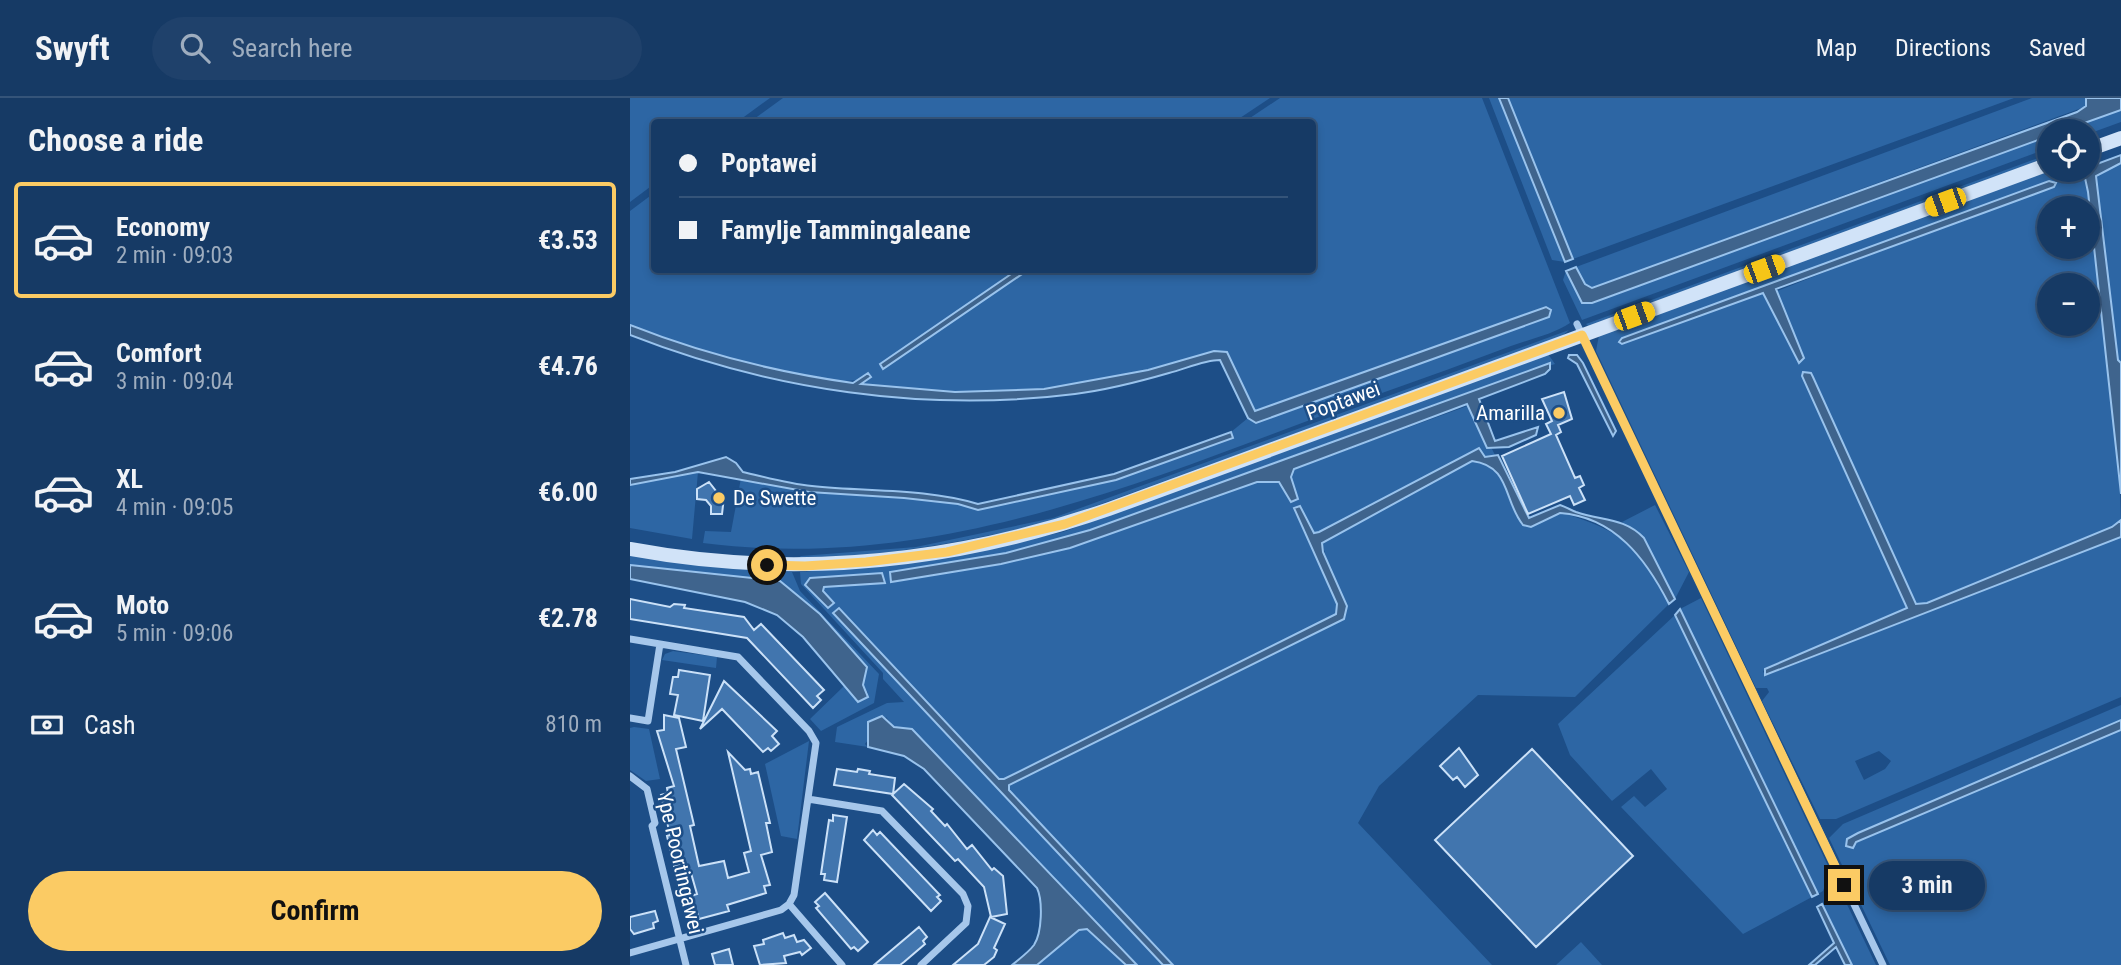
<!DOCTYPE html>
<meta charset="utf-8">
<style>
body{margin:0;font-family:"Roboto Condensed",sans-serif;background:#1f416b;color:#f1f3f6;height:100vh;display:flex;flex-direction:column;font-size:26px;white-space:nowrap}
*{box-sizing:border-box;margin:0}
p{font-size:23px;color:#9eadbf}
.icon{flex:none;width:38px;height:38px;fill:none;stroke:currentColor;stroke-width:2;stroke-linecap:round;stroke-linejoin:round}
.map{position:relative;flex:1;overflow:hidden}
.side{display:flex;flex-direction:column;background:#163a65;width:630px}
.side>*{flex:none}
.banner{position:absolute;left:21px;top:21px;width:665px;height:154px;border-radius:7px;box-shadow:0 4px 10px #0003,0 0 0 2px #355479;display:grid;align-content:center;height:154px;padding:0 28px;background:#163a65}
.controls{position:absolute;left:1407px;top:21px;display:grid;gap:14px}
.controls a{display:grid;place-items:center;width:63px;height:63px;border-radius:50%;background:#163a65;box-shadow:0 4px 10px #0003,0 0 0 2px #355479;font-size:35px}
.end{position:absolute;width:32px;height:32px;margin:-16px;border:9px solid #fbcb64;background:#111;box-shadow:0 0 0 4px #111}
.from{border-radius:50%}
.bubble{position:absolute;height:49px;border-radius:24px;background:#163a65;box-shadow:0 4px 10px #0003,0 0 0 2px #355479;font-size:23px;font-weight:700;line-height:49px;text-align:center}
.car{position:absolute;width:21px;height:42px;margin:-21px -10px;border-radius:9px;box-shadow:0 0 5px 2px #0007;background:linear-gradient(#f5c518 24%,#345 0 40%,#f5c518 0 76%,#345 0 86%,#f5c518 0)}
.banner b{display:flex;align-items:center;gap:24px;height:66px;font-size:26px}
.banner b+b{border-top:2px solid #355479}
.banner i{width:18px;height:18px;background:#f1f3f6}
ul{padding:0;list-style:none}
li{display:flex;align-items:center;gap:21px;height:116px;margin:0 14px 10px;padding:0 14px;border:4px solid transparent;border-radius:7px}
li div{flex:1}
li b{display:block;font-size:26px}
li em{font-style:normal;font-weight:700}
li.active{border-color:#fbcb64}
li>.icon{width:63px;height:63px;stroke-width:1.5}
h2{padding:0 28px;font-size:32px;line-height:84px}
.pay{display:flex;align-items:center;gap:18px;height:77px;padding:0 28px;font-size:26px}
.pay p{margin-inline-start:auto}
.button{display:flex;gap:14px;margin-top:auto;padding:14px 28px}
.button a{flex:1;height:80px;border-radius:42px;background:#fbcb64;color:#111;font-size:28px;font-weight:700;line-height:80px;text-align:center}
header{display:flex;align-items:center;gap:42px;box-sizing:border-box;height:98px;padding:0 35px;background:#163a65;border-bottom:2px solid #355479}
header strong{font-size:33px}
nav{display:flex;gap:38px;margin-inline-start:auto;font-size:24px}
.search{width:490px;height:63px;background:#1f416b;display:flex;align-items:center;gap:18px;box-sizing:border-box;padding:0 24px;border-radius:38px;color:#9eadbf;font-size:26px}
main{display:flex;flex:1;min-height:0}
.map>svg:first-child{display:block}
.green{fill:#2d66a4;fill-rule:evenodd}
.water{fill:#3f648d;stroke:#99c3ed;stroke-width:2}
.building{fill:#4175ae;stroke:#cbe1f8;stroke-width:2}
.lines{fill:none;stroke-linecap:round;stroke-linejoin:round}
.street{stroke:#a6c7eb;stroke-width:7}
.secondary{stroke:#d1e3f8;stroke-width:14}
.route{stroke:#fbcb64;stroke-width:9}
.poi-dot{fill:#fbcb64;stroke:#1d4e87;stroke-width:2.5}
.labels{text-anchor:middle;stroke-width:5;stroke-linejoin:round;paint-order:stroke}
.street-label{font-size:21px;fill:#fff;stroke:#1d4e87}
.poi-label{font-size:21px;fill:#fff;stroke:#1d4e87;text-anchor:end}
</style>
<header>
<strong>Swyft</strong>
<div class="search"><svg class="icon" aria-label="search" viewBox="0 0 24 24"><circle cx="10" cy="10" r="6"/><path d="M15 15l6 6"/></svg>Search here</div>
<nav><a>Map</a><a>Directions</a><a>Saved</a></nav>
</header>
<main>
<section class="side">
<h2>Choose a ride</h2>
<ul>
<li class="active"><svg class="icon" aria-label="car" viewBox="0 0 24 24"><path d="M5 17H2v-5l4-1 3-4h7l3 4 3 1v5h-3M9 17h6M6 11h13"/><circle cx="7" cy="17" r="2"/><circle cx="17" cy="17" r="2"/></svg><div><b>Economy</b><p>2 min · 09:03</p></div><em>€3.53</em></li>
<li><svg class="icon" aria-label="car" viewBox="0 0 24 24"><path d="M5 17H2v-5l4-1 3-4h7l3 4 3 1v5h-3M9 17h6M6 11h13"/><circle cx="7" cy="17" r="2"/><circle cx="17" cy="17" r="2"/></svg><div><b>Comfort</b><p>3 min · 09:04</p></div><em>€4.76</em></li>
<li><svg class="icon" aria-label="car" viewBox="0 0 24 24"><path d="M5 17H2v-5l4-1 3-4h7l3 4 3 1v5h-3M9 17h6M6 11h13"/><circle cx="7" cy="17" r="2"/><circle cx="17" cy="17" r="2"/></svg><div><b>XL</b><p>4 min · 09:05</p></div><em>€6.00</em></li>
<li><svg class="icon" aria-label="car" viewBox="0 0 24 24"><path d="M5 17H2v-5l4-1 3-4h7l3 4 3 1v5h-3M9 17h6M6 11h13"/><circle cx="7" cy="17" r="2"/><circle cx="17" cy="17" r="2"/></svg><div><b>Moto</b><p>5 min · 09:06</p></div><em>€2.78</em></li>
</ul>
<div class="pay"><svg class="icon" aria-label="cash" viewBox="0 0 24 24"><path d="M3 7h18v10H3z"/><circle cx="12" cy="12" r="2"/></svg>Cash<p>810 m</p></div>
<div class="button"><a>Confirm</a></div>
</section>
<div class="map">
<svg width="1491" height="867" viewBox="0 0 1491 867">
<rect width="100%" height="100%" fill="#1d4e87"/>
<path class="green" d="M0,0H140L107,24H24V86L0,104Z
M153,0H640L604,24H120Z
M650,0H852L940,225C924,236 900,241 881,248C838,264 795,280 752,295C531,376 314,476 73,445L75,433L101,434L111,380L179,394L274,400L328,406L348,412L486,382L603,340L601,334L618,320L626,325L921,216L915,209L634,312L625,313L584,253L518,272L414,291L325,294L230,286L240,279C190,297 52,248 0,227V113L24,95V172H387L250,266L253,270L398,172H682V24H614Z
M859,0H869L935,164L922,162Z
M878,0H1384L943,161Z
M1402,0H1456L1457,8L962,190L955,186L946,169Z
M1491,12V24L1458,36V33H1432Z
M1419,38V50L952,222L933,182L936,173L952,205H962Z
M1419,56V61L959,229L956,226Z
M1491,65V265L1488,263L1466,78Z
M1420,72H1452L1443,75L1440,84L1456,80L1489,363L1491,422L1482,429L1297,505L1286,506L1183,279L1172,278L1277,511L1135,570L1133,574L1137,577L1491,439V599L1206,721H1190L1132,603L1139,594L1137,590H1126L966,253L969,237ZM1424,83L1145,194L1133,195L992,246L989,244L992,240ZM1419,110H1458V149H1419ZM1419,187H1458V226H1419ZM1249,653L1261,663L1255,671L1234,682L1225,663Z
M939,232L931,239L424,423C339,443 256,459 168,460L171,458L286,449L423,420Z
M918,256L925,266L839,294L460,432L376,455L261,474L264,484L371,466L440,450L627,384H649L655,393L667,400L661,379L664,371L840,307L856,349L862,351L865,357L861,360L855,359L847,351L689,434L684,435L671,408L680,448L707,506L706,516L374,681H369L209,510L203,515L533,867H507L282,631L264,629L256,619L235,646L238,649L205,644L207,629L257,605L274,604L253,581V575L171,486L170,474L304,462L433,434ZM253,476L254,485L194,489L193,493L180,480Z
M842,363C881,369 872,402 893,427C909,431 920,415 936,416C996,435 1010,450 1039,506L945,599L848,597L749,688L728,725L862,867H543L379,692V686L714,521L692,445Z
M68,374L62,441L0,430V387Z
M1025,407L1059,474L1045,501L1014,440L992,424Z
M0,456L162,474L170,493L249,576L244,605L191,633L180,621L214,588L228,604L238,595L233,587L236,569L150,483L0,467Z
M1071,500L1200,772L1193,793L1188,796L1050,511Z
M1045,517L1182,799L1113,836L991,709L1004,698L1015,709L1037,691L1021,671L982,703L940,657L928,626Z
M43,553L87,559L86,570L32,562L35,556Z
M1491,607V622L1217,741L1223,750L1225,744L1491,632V867H1260L1199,740L1213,726Z
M4,629L19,631L30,681L16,683L0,672V630Z
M179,643L167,741L151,738L135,666Z
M1212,796L1246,867H1222L1192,806Z
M457,831L496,867H407L449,832Z
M951,844L972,867H926Z"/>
<path class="water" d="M869,0H878L943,161L935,164Z
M1456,0H1491V12L1432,33H1419V38L962,205H952L936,173L946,169L955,186L962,190L1447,14L1456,8Z
M1491,57V65L1466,78L1488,262L1491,265V396L1458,94L1455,80L1437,84L1434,82L1443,75Z
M1419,83L1426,85L1424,89L1146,191L1174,260L1169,265L1133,195L992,246L989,244L992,240Z
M387,172H398L253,271L250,266Z
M916,209L921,212L919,219L626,325L618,320L590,262C574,262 555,271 539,275C508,284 476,292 445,296C295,315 140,292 0,237V227C73,256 145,274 223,285L238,275L241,279L231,286L325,294L414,291L518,272L584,253L597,254L625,313Z
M939,257H947L953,265L986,333L983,338L947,266L938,260Z
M920,265V271L915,276L849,301L865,343L908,329L906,337L879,349L857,350L837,306L664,371L661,379L668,401L661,404L649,384H627L440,450L371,466L261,484L260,474L376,455L460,432Z
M1173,274L1181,275L1183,279L1286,506L1297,505L1482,429L1491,422V439L1135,577V571L1277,510L1172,278Z
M601,334L603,340L486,382L348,412L328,406L274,400L179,394L68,374L0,387V381L45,374L96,359L106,365L113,374C135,379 158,386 182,388C237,394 294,390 348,406L484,376Z
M849,350L855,359L868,357L899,420L930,407C936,409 941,412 946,414C971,423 994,419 1014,440L1045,501L1039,506C1016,461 985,419 930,415L901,429L893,427C873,402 881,368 842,363L692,445L693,454L717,508L714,521L379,687V692L543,867H533L203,515L209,510L369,681H374L706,516L707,506L664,410L670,408L684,435L689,434Z
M0,467L150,483L190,516L237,569L233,587L238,599L228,604L173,539L147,517L115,504L0,481Z
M252,475L255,485L194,489L193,493L204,505L198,510L175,487L180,480Z
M1050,511L1188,796L1182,799L1045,517Z
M252,618L264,629L282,631L507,867H496L457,831L449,832L407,867H382C389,861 398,855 404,847C412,835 413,803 407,790L294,671L274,658L238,649V624Z
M1491,622V632L1226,744L1223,750L1216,748L1217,741L1228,735Z
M1192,806L1222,867H1215L1206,849L1185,867H1179L1204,845L1187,809Z"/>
<path class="building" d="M934,294L942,321L928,327L931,334L926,337L945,380L950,378L954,387L949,390L955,402L944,407L940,398L898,416L872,358L921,336L916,326L922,323L912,301Z
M79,384L90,398L94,399L92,416H81V408L76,402L67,401V391Z
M0,501L40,509L44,506L55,507L54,510L114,519L124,532L131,526L194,592L187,598L191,602L183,610L117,540L0,521Z
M49,572L80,577L73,623L44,617L48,597L40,596L43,579H48Z
M94,583L147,633L142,638L149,646L141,653L138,650L133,654L92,611L70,631Z
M34,617L49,620L56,649L46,651L64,727L60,728L69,768L94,763L98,780L119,774L114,755L121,753L98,654L115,672L120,671L121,676L128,674L140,725H136L142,754L131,757L140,787L134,788L136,795L97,807L99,813L69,821L67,814L62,816L57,799L67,796L61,775L53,777L51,766L44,768L37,738L40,737L31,697L38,695L37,690L44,688L27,633L34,632Z
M829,650L848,677L835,689L827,679L823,682L810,668Z
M902,651L1003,758L906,849L805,742Z
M207,671L227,674L228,671L240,673L239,676L265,680L263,696L204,687Z
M274,686L303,711L301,713L315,728L317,726L337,751L342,747L362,772L364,770L373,778L377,816L361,819L354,789L328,761L325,763L262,697Z
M203,717L217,719L207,784L194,782L195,776H191L199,722L203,723Z
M243,732L247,737L250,734L310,797L307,799L311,803L301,813L234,742Z
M195,795L238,844L228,853L224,849L221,851L186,810L189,808L185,804Z
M25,813L28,823L23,825L24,830L4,836L0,831V819Z
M360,819L375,826L364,850L367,852L364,859L354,867H323L348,846Z
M289,829L297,839L293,843L295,846L274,864L270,867H244Z
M153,835L155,840L164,837L167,844L174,842L181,850L172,857L170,854L154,858L156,865L130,867L124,848L134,846L133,842Z
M99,851L103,867H85L82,856Z"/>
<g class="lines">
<path class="street" d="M947,226L1253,867
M0,541L108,559L179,633L186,645L164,797L159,806L151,812L0,855
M0,620L18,623L30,546
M0,678L17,691L25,725L22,728L56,867
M178,701L252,713L333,796L338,808L336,825L291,867
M159,806L212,867"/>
<path class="secondary" d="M1458,52L1491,40
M0,451C162,481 324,465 479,411L1419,66"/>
</g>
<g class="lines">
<path class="route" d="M137,467L175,468L236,464L317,454L435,426L952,237L1214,787"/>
</g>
<g class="poi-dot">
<circle cx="929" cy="315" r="7"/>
<circle cx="89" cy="400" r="7"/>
</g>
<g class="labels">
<g class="street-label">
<text transform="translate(713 303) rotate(-20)" y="7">Poptawei</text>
<text transform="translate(50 765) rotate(77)" y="7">Ype Poortingawei</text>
</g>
<g class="poi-label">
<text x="915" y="322">Amarilla</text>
<text x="103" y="407" text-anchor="start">De Swette</text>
</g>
</g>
</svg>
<div class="controls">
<a><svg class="icon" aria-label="locate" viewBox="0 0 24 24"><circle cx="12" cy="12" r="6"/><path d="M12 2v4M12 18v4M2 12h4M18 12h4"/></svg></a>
<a>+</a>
<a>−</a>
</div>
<i class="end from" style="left:137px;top:467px"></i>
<i class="end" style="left:1214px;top:787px"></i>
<div class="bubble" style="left:1239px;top:763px;width:116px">3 min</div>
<i class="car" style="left:1315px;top:104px;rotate:250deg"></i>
<i class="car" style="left:1134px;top:171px;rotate:70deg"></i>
<i class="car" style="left:1004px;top:218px;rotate:70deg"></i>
<div class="banner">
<b><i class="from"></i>Poptawei</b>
<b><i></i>Famylje Tammingaleane</b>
</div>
</div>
</main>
